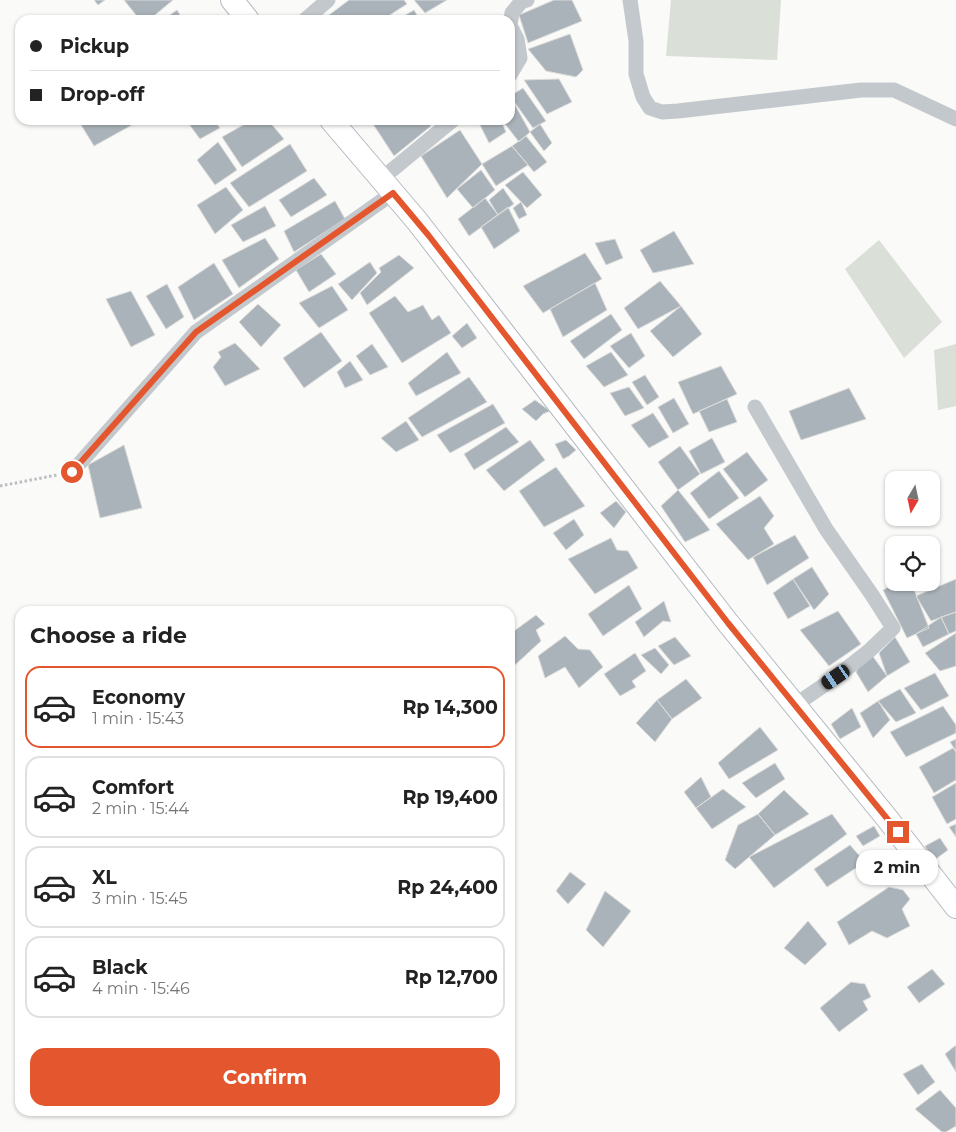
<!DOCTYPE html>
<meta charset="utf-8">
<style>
body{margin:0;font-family:Montserrat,sans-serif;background:#f6f6f6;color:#222;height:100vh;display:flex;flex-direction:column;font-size:19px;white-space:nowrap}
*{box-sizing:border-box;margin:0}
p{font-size:16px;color:#767676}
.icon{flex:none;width:28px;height:28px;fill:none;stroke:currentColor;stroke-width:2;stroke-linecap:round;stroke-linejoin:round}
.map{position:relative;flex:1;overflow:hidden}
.sheet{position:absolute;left:15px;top:606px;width:500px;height:510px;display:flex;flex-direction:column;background:#fff;border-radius:15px;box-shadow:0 1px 4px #0004}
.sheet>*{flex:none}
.hud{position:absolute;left:15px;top:15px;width:500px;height:110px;border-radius:15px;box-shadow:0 1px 4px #0004;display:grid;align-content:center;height:110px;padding:0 15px;background:#fff}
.needle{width:32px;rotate:189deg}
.fabs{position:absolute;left:885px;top:471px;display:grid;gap:10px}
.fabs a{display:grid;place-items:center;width:55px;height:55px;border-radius:10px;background:#fff;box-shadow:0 1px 4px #0004;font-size:25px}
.end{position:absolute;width:22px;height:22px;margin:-11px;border:6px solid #e4572e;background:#fff;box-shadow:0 0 0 2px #fff}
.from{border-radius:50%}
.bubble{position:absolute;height:35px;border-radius:15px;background:#fff;box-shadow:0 1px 4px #0004;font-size:16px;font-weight:700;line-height:35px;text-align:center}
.car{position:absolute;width:15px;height:30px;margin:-15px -8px;border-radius:6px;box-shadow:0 0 4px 1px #0007;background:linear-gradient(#222 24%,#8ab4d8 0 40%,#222 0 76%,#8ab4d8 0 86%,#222 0)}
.hud b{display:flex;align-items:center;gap:18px;height:48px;font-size:19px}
.hud b+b{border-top:1px solid #e0e0e0}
.hud i{width:12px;height:12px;background:#222}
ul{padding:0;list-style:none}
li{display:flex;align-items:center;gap:15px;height:82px;margin:0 10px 8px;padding:0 5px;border:2px solid #e0e0e0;border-radius:15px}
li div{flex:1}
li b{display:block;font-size:19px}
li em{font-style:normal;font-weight:700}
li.current{border-color:#e4572e}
li>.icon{width:45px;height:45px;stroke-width:1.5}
h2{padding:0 15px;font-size:22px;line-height:60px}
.cta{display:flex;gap:10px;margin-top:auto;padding:10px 15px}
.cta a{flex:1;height:58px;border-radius:15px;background:#e4572e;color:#fff;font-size:20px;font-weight:700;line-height:58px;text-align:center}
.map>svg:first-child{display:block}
.green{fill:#dadfd7}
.building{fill:#aab3b9;stroke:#dcdcda}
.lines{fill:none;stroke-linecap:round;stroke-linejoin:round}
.secondary-casing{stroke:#b3babf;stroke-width:24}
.path{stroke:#bbbfc2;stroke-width:3;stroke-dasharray:2.5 2.5;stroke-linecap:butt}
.street{stroke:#c3c8cc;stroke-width:15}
.secondary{stroke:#fff;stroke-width:22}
.route{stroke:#e4572e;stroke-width:6}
</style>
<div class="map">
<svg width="956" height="1132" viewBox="0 0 956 1132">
<rect width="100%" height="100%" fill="#fafaf8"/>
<path class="green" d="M671,0H781L777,60L666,56Z
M879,240L942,322L904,358L845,269Z
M956,344V406L938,410L934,350Z"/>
<path class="building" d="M94,0H105L98,5Z
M124,0H173L149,20H140Z
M349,0H404L407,4L382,20H333L329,15Z
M414,0H447L425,13Z
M554,0H572L582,21L528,43L519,15Z
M177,10L183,20H163Z
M414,10L420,20H397Z
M570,34L583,70L576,77L546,71L528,49Z
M559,79L572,102L547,114L524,80Z
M523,88L546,121L533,128L510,96Z
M510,96L530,132L519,142L502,120H510Z
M78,120H141L94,146Z
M186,120H214L220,128L200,139Z
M252,120H268L284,139L242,167L222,137Z
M372,120H426L431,126L394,156L371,121Z
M489,120H501L506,132L489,143L480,125Z
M540,124L552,143L544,151L530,132Z
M460,130L482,164L447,198L421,156Z
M526,136L547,162L534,172L512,146Z
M218,142L237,170L215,185L197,160Z
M290,144L307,171L249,207L230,183Z
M512,146L528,165L496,186L482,164Z
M481,170L495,190L473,208L457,189Z
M523,172L542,195L527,208L505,185Z
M314,178L327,195L291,217L279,200Z
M226,187L243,210L215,234L197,205Z
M503,188L514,204L498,215L489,200Z
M485,198L498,215L469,236L458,219Z
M335,201L345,219L294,252L284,231Z
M521,202L527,215L519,219L513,208Z
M265,206L276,226L243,242L231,225Z
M508,207L520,231L494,249L481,227Z
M674,231L694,264L653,273L640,250Z
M265,238L279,259L239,288L222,260Z
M615,239L623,258L606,265L595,243Z
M585,253L602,279L543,313L523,286Z
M321,254L336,274L309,292L296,270Z
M399,255L414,268L367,305L360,293L381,272L379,268Z
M370,262L377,273L352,300L338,284Z
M214,263L233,294L194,320L178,287Z
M660,281L681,306L638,329L624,308Z
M595,283L607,310L563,337L550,309Z
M167,284L184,317L166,329L146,296Z
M332,286L348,310L319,328L299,303Z
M131,291L155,335L131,347L106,299Z
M395,296L408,312L423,305L432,320L439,315L451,333L402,363L369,313Z
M258,304L281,325L261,347L239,322Z
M681,306L702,334L673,357L650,331Z
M611,314L622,330L584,359L570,341Z
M467,323L477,338L462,348L452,336Z
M321,332L342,361L304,388L283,358Z
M631,333L645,356L629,368L610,346Z
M235,343L260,369L225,386L213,367L221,357L218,352Z
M372,344L388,367L370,375L356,356Z
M447,352L461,373L416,396L408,383Z
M611,352L628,375L604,387L586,366Z
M350,361L363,380L345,388L337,372Z
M721,366L737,394L693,414L678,382Z
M645,375L659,397L647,405L632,382Z
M469,377L487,402L422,437L408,418Z
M629,387L644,408L625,416L610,393Z
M849,388L866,419L801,440L789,411Z
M674,398L689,424L673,433L658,407Z
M727,399L737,422L709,432L699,411Z
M535,400L550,411L543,414L536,421L522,409Z
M493,404L505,423L450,453L437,435Z
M653,413L669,437L649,448L631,425Z
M406,421L419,440L396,452L381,438Z
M506,427L519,442L474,470L464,454Z
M712,438L725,462L701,474L689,451Z
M530,440L545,460L504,491L486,470Z
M566,440L576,450L569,456L563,459L555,444Z
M124,445L142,508L100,518L88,465Z
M680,446L700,474L678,490L658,462Z
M747,452L768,480L745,497L723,469Z
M556,467L585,506L544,527L519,491Z
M719,471L739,498L709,519L690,493Z
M678,490L710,530L685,542L661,506Z
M760,496L774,516L764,528L774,544L748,560L716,524Z
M616,501L626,512L614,528L600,513Z
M574,519L584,535L566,550L553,533Z
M795,535L809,558L767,585L753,557Z
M611,538L617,550L628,551L638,568L595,594L568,559Z
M812,567L829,594L814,610L793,579Z
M793,579L810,606L788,619L773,593Z
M956,579V612L931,621L916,596Z
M898,582H911L929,628L907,638L883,590Z
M629,585L642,609L603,636L588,614Z
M664,601L671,622L663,621L644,637L635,622Z
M838,611L861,644L829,666L800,630Z
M956,612V631L949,634L941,617Z
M536,615L545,624L536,630L541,641L515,665L510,655V634Z
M941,617L949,634L923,647L916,634Z
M956,633V666L940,671L925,653Z
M565,636L578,649L590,650L603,667L579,688L565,667L545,678L538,656Z
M675,637L691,656L674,665L658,646Z
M895,637L910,662L887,676L879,653Z
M655,648L669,665L661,674L641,655Z
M869,651L887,676L868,692L856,672Z
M635,653L646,671L632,681L636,687L620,696L604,674Z
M935,673L949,696L921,710L904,688Z
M686,679L702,698L672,719L657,700Z
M900,689L916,713L896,722L878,701Z
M657,700L672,719L655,742L636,723Z
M878,701L890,720L873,738L860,713Z
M943,706L956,725V733L906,757L890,732Z
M852,708L861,727L840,739L831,724Z
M760,727L778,750L729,779L718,763Z
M956,739V751L950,742Z
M953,748L956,752V780L934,793L919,767Z
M775,763L785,779L756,798L742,783Z
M701,777L711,797L696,808L684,792Z
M956,783V819L947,824L932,797Z
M723,789L746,807L712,829L696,808Z
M784,790L809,814L775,835L758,814Z
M758,814L775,835L735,869L725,860L738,825Z
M832,814L847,834L774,888L749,857Z
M956,824V837L949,827Z
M874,826L880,836L863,846L856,836Z
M940,838L948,850L933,861L925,846Z
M850,845L865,862L827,887L814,869Z
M570,872L586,884L568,904L556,891Z
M889,887L903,890L910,899L902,909L910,926L887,938L872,931L849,945L837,922Z
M605,891L631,911L603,947L586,930Z
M808,921L827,944L805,965L784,948Z
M932,969L945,984L919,1003L907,987Z
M851,982L865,984L871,997L863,1001L868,1010L839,1032L820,1008Z
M956,1045V1072L945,1054Z
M922,1064L935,1082L918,1095L903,1074Z
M940,1090L956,1108V1126L946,1132H942L915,1109Z"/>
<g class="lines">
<defs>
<path id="secondary" d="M232,0L248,20
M331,120L417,221L728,623L886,817L956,907"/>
</defs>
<use href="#secondary" class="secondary-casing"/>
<path class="path" d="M0,486L57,475"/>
<path class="street" d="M630,0L636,41V74L643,97L650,108L662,112L678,111L861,90H894L956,119
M305,20L328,0
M510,75L520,58L517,39L510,25L512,13L521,2L527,0
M381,179L453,120
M755,407L826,529L872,595L893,628L869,651L836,677L795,705
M72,472L196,332L393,193"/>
<use href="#secondary" class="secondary"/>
</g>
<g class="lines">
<path class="route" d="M72,472L196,332L393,193L429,236L728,623L898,832"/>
</g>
</svg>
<div class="fabs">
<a><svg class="needle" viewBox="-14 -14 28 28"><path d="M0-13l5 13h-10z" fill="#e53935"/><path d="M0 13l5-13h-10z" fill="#767676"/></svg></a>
<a><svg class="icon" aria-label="locate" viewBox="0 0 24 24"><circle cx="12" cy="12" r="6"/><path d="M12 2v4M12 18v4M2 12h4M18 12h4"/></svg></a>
</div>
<i class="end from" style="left:72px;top:472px"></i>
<i class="end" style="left:898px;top:832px"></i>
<div class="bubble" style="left:856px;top:850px;width:82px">2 min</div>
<i class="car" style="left:836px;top:677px;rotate:236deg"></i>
<div class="hud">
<b><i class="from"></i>Pickup</b>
<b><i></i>Drop-off</b>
</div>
<section class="sheet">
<h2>Choose a ride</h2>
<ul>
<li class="current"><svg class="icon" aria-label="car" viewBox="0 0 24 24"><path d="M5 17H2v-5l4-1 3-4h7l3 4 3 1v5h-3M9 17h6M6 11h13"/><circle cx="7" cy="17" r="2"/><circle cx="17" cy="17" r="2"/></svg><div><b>Economy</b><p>1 min · 15:43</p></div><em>Rp 14,300</em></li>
<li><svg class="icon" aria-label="car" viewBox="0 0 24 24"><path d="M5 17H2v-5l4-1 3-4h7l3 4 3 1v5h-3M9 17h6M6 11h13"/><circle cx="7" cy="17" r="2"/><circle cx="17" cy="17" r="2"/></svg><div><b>Comfort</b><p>2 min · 15:44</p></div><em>Rp 19,400</em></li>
<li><svg class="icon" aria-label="car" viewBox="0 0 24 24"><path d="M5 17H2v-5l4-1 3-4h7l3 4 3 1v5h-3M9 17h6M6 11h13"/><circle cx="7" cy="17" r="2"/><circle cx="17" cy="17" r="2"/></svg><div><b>XL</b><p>3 min · 15:45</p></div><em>Rp 24,400</em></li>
<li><svg class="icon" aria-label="car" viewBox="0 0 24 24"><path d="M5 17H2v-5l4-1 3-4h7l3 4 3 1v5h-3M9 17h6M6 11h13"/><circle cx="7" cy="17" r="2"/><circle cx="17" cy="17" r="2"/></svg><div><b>Black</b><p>4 min · 15:46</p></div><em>Rp 12,700</em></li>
</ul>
<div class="cta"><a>Confirm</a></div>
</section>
</div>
